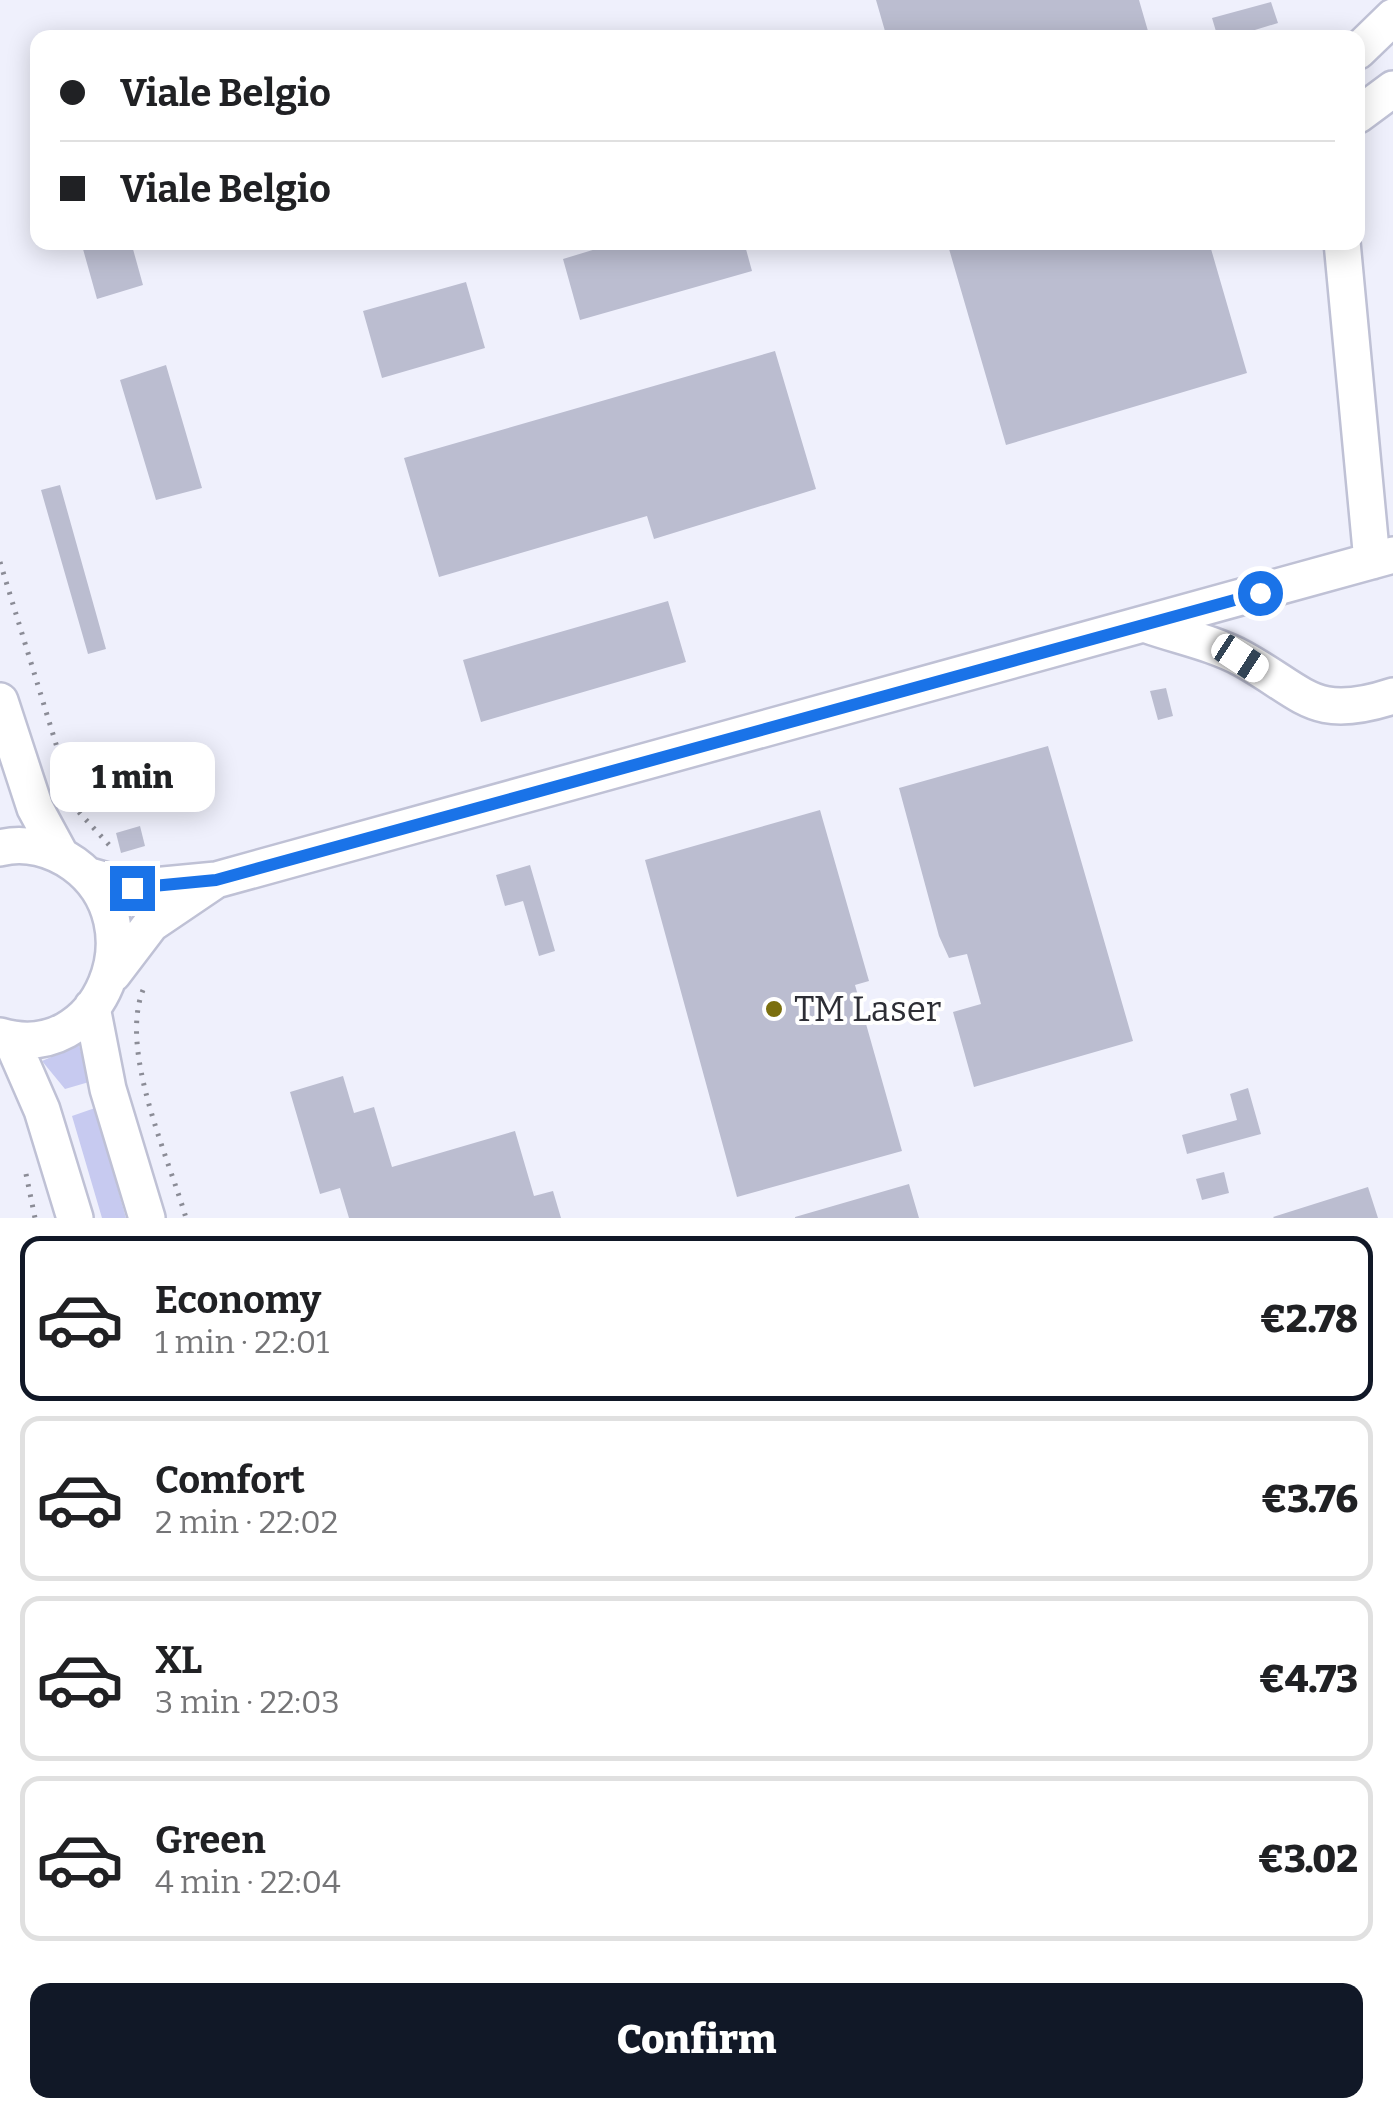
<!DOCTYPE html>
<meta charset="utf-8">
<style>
body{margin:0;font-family:Bitter,serif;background:#f6f6f6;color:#202124;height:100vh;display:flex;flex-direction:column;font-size:38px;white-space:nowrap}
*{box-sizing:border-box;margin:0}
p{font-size:32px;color:#757577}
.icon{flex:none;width:55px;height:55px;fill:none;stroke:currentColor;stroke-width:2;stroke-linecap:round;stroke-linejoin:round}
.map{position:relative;height:1218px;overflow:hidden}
.panel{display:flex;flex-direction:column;background:#fff;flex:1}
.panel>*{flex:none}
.hud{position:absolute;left:30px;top:30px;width:1335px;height:220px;border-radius:20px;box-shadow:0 5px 25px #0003;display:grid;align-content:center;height:220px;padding:0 30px;background:#fff}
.end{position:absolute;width:45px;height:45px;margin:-22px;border:12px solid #1a73e8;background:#fff;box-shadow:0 0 0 5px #fff}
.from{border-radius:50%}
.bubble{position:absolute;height:70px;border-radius:20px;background:#fff;box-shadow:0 5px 25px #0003;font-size:32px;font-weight:800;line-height:70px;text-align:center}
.car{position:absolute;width:30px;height:60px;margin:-30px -15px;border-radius:12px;box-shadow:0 0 8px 2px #0007;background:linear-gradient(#fff 24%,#345 0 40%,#fff 0 76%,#345 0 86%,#fff 0)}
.hud b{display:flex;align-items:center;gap:35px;height:95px;font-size:38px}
.hud b+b{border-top:2px solid #e0e0e0}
.hud i{width:25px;height:25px;background:#202124}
ul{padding:18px 0 0;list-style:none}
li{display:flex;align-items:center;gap:30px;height:165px;margin:0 20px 15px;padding:0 10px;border:5px solid #e0e0e0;border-radius:20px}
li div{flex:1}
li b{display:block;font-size:38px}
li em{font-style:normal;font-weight:800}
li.selected{border-color:#111827}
li>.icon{width:90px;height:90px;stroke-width:1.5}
.primary-button{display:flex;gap:20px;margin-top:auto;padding:20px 30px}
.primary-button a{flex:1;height:115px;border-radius:20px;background:#111827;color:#fff;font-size:40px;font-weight:800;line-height:115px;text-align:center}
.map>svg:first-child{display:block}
.green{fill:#c7caf0}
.building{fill:#bbbdd0}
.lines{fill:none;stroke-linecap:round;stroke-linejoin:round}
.minor-casing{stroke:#bfc1d5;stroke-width:40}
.path{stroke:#8b8c96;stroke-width:5;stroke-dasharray:2.5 8;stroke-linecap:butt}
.minor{stroke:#fff;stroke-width:35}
.route{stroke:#1a73e8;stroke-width:12}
.poi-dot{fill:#7b6f0e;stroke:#fff;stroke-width:4}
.labels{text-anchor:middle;stroke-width:8;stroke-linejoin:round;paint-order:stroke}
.poi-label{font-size:35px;fill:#2d2e35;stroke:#fff;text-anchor:start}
</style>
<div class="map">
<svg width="1393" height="1218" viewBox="0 0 1393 1218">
<rect width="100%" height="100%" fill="#eff0fc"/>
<path class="green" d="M79,1045L89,1082L65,1089L42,1061Z
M95,1108L126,1218H102L72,1116Z"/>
<path class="building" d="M876,0H1139L1150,38H887Z
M1271,2L1278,23L1245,33L1246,38H1218L1212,18Z
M81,242H131L143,285L97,299Z
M619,242H744L752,271L580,320L563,259Z
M947,242H1209L1247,373L1006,445Z
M466,282L485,348L382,378L363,311Z
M775,351L816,489L654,539L647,516L439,577L404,458Z
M166,365L202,488L156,500L120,380Z
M60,485L106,649L88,654L41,490Z
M668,601L686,662L481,722L463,660Z
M1166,688L1173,716L1158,720L1150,691Z
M1048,746L1133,1041L974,1087L953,1012L981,1004L967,954L949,958L939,936L899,788Z
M820,810L869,981L855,985L902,1151L737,1197L645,860Z
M140,826L145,846L121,853L116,833Z
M530,865L555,951L539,956L523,901L505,906L496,875Z
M343,1076L354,1113L374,1107L392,1167L515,1131L534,1196L553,1191L561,1218H349L340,1188L320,1194L290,1092Z
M1248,1088L1261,1134L1187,1154L1182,1135L1237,1120L1230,1094Z
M1224,1172L1229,1193L1202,1200L1196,1179Z
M909,1184L919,1218H795V1217Z
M1368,1187L1378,1218H1274L1273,1217Z"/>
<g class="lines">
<defs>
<path id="minor" d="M1358,51L1393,17
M1358,115L1393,89
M1342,242L1372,561
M1147,625C1178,636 1214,643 1243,659C1306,694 1314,722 1393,696
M0,701L35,808L60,854
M0,848C25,841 53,849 74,864C157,924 101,1066 0,1036
M90,876L132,888L216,880L1393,555
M113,974L151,924L213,882
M92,1007L108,1089L147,1218
M11,1039L42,1110L75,1218"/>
</defs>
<use href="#minor" class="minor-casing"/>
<path class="path" d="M0,562L76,809L112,848
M143,990C119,1051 168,1156 186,1218
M26,1174L35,1218"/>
<use href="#minor" class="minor"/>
</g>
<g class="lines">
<path class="route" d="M132,888L216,880L1260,593"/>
</g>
<circle class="poi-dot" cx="774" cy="1009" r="10"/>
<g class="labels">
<g class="poi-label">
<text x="794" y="1021">TM Laser</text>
</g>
</g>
</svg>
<i class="end from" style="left:1260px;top:593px"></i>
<i class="end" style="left:132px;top:888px"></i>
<div class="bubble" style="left:50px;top:742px;width:165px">1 min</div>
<i class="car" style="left:1240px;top:658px;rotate:123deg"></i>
<div class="hud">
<b><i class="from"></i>Viale Belgio</b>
<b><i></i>Viale Belgio</b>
</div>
</div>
<section class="panel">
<ul>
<li class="selected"><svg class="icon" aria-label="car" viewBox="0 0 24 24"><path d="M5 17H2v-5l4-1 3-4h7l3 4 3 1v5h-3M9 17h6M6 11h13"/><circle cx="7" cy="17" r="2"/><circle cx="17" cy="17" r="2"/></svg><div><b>Economy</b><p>1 min · 22:01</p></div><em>€2.78</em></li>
<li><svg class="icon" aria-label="car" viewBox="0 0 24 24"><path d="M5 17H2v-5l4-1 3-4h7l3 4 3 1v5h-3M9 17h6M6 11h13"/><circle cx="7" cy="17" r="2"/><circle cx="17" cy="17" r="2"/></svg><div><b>Comfort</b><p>2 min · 22:02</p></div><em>€3.76</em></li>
<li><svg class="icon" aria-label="car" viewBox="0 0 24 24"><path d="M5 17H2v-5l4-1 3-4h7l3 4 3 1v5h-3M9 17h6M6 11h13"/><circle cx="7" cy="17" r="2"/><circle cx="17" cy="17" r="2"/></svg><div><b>XL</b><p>3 min · 22:03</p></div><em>€4.73</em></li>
<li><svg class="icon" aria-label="car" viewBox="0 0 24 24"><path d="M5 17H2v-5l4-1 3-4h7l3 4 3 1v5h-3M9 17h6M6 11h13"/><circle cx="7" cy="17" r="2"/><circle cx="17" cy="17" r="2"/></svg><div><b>Green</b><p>4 min · 22:04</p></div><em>€3.02</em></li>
</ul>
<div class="primary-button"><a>Confirm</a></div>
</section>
